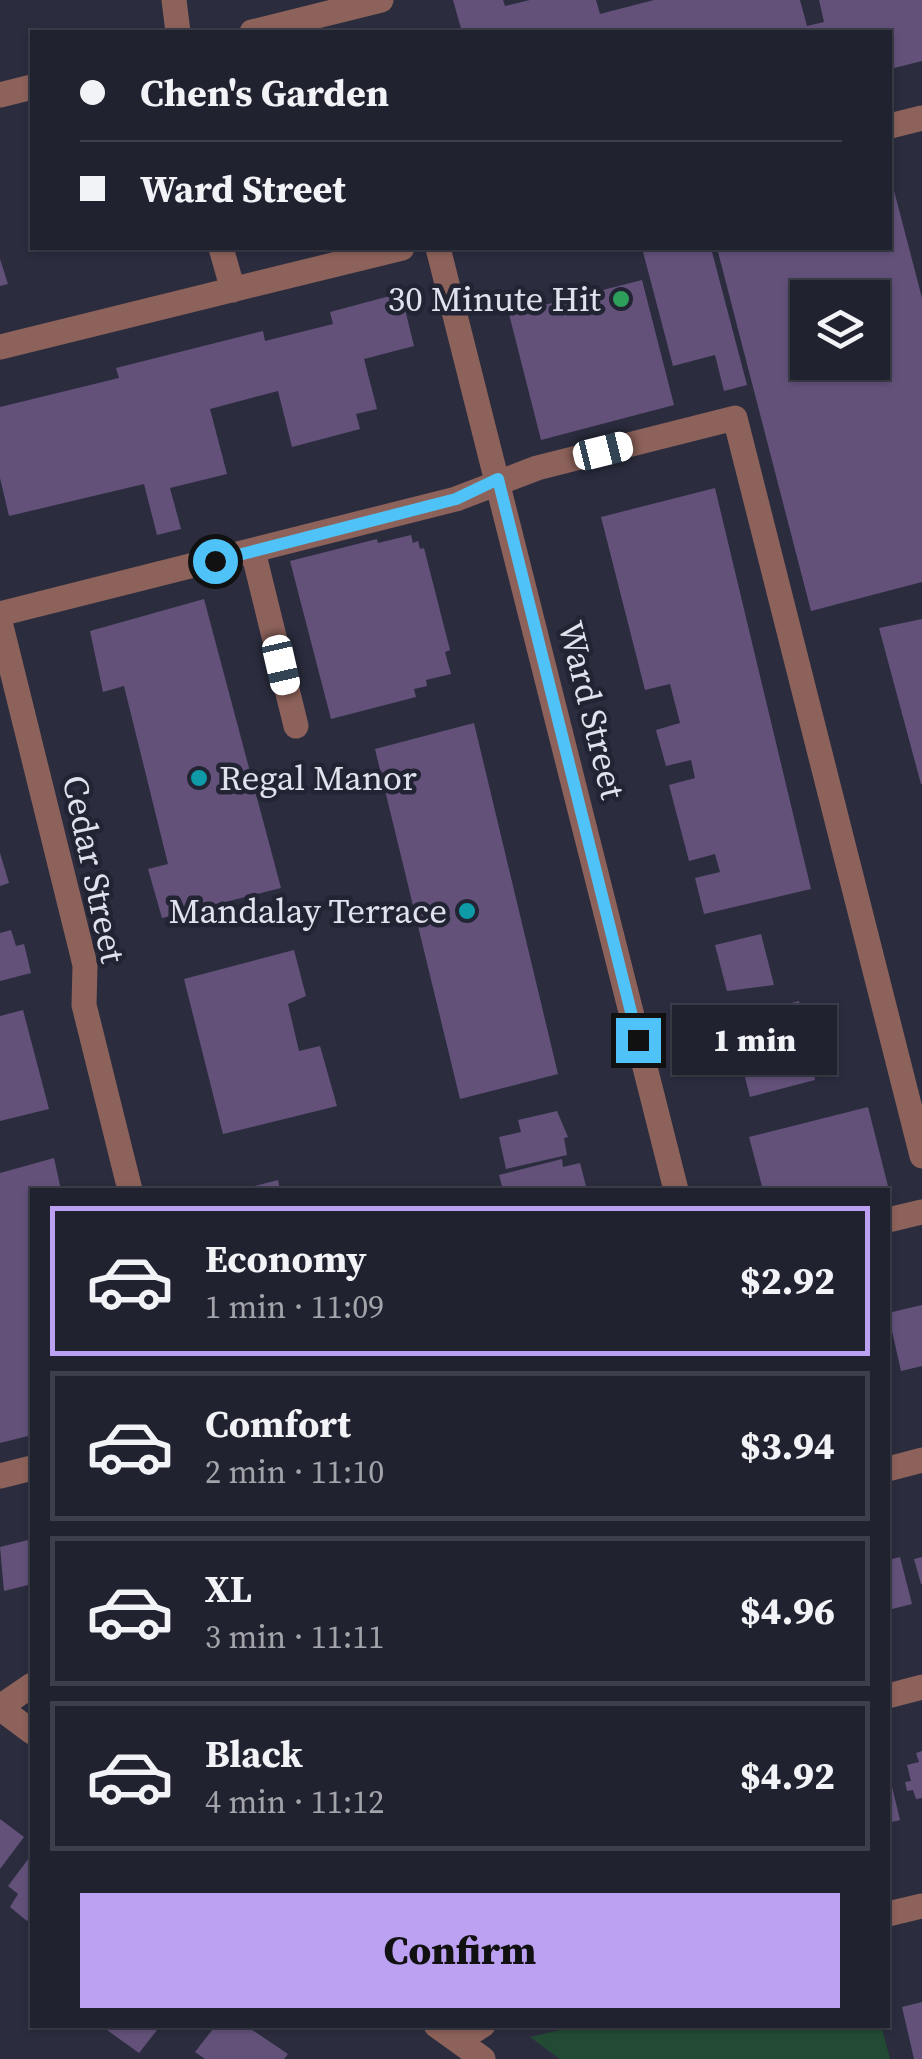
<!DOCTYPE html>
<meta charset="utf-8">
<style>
body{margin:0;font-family:"Source Serif 4",serif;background:#2d2f3b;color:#f1f3f6;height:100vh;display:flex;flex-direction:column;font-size:38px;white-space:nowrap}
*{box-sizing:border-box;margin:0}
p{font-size:32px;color:#a2a4aa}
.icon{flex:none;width:55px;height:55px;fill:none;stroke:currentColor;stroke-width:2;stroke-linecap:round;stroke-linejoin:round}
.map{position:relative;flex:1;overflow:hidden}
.sheet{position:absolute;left:30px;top:1188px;width:860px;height:840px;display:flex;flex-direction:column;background:#20222f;border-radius:0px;box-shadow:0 2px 8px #0004,0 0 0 2px #3d3f4b}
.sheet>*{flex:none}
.top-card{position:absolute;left:30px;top:30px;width:862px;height:220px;border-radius:0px;box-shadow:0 2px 8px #0004,0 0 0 2px #3d3f4b;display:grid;align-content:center;height:220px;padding:0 50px;background:#20222f}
.fabs{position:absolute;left:790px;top:280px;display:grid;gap:20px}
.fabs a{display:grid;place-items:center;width:100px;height:100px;border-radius:0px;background:#20222f;box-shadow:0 2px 8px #0004,0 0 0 2px #3d3f4b;font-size:50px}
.end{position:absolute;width:45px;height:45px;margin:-22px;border:12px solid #4fc3f7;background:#111;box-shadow:0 0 0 5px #111}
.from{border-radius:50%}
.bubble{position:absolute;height:70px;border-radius:0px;background:#20222f;box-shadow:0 2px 8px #0004,0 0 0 2px #3d3f4b;font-size:32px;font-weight:800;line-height:70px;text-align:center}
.car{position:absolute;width:30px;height:60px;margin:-30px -15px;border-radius:12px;box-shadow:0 0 8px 2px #0007;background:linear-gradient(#fff 24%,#345 0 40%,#fff 0 76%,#345 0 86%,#fff 0)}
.top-card b{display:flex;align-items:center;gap:35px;height:95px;font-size:38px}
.top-card b+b{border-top:2px solid #3d3f4b}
.top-card i{width:25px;height:25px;background:#f1f3f6}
ul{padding:18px 0 0;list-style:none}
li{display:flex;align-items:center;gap:30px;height:150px;margin:0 20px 15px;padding:0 30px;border:5px solid #3d3f4b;border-radius:0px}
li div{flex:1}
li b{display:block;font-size:38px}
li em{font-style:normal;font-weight:800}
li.selected{border-color:#bca0f2}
li>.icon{width:90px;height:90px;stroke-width:1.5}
.action{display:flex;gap:20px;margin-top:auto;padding:20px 50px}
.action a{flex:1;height:115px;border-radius:0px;background:#bca0f2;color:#111;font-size:40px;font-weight:800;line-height:115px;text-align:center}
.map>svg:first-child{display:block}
.green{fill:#234b33}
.building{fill:#63517a;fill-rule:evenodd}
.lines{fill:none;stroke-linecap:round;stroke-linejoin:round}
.minor{stroke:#8d625a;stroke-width:25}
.route{stroke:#4fc3f7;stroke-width:12}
.leisure-dot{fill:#2e9e5b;stroke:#222434;stroke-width:4}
.culture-dot{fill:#0f9aa8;stroke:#222434;stroke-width:4}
.labels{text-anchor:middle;stroke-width:9;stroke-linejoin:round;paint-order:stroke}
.poi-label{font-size:35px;fill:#e0e2ed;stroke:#222434;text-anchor:end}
.street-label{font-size:35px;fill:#e0e2ed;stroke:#222434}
</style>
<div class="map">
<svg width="922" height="2059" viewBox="0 0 922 2059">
<rect width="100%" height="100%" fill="#2b2d3f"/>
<path class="green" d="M581,2025H881L890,2059H560L530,2037Z"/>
<path class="building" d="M453,0H503L505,6L530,0H596L600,14L654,0H800L807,26L824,22L819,0H922V61L890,69V32H462Z
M891,179L922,298V582L811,611L717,248H890ZM808,298H872V362H808Z
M642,248H711L747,385L724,391L715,355L673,366Z
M0,259L8,284L0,286Z
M642,280L674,405L541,440L509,314Z
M401,293L414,346L364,359L377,409L356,414L360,429L292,447L278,391L210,409L227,474L170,488L181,529L157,535L144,484L9,516L0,478V407L119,378L116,368L263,331L265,341L333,324L330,312Z
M715,488L811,889L704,914L695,878L720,872L715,854L689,861L669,785L695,778L691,760L666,766L656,730L680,723L670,684L645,690L601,517Z
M411,535L413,543L418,541L420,549L424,548L450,650L445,652L451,674L426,680L427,686L414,689L416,697L331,719L290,561L377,539L378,543Z
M204,599L281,888L162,918L148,869L168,864L124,686L103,692L90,631Z
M922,619V784H921L879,628Z
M474,723L558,1074L460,1099L375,749Z
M0,853L9,883L0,886Z
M11,930L16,946L24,944L31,973L0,981V933Z
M761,934L774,985L727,991L715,945Z
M294,950L306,996L288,1004L299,1051L320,1046L337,1106L223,1134L184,979Z
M799,1001L815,1080L750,1097L732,1026L768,1017L766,1010Z
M23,1010L49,1109L0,1121V1016Z
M868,1107L889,1190H763L749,1137Z
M557,1111L568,1137L564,1138L567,1155L506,1169L499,1137L521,1132L518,1120Z
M54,1158L61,1190H32V1435L0,1443V1173Z
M562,1159L563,1167L580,1163L587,1190H503L499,1175Z
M278,1180L280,1190H243V1189Z
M922,1305V1366L901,1371L888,1313Z
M32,1539V1584L4,1591L0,1547Z
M900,1557L912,1604L888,1610V1560Z
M922,1557V1584H921L914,1559Z
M922,1751V1798L916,1799L913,1790L907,1791L905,1782L911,1781L907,1765L919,1762L916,1753Z
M889,1774L900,1820L888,1823V1775Z
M0,1819L24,1837L0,1869Z
M32,1854V1914L27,1921L10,1907L18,1894L8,1886Z
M922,2002V2059H914L902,2007Z
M100,2025H161L139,2053Z
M216,2025H245L288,2054L284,2059H205L195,2052Z"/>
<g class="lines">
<path class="minor" d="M174,0L178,32
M252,32L381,0
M0,95L32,87
M890,126L922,118
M221,248L233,290
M438,248L676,1190
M0,347L402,248
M253,551L296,726
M0,614L456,499L537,468L735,418L922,1156
M0,622L85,965L84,1005L130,1190
M888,1220L922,1212
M888,1469L922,1460
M0,1476L32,1468
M888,1696L922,1687
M0,1707L32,1685
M0,1708L32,1732
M888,1914L922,1906
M436,2025L483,2059
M458,2041L483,2025"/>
</g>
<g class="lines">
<path class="route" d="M215,561L456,499L498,479L638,1040"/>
</g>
<circle class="leisure-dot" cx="621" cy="299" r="10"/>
<g class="culture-dot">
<circle cx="199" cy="778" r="10"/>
<circle cx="467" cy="911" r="10"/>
</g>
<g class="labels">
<g class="poi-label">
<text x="601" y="311">30 Minute Hit</text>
<text x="219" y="790" text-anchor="start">Regal Manor</text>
<text x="447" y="923">Mandalay Terrace</text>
</g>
<g class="street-label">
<text transform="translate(592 710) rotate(76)" y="12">Ward Street</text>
<text transform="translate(94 869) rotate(78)" y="12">Cedar Street</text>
</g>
</g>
</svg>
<div class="fabs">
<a><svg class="icon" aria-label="layers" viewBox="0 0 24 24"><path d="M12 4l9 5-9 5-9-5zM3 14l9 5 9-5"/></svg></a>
</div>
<i class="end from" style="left:215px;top:561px"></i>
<i class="end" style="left:638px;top:1040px"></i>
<div class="bubble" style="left:672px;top:1005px;width:165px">1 min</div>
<i class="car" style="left:603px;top:451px;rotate:76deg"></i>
<i class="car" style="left:281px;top:665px;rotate:167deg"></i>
<div class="top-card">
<b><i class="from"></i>Chen's Garden</b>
<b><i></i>Ward Street</b>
</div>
<section class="sheet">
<ul>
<li class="selected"><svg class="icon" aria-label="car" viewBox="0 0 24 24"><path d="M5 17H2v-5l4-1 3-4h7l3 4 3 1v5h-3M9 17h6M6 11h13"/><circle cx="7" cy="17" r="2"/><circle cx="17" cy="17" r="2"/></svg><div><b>Economy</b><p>1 min · 11:09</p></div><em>$2.92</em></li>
<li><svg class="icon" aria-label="car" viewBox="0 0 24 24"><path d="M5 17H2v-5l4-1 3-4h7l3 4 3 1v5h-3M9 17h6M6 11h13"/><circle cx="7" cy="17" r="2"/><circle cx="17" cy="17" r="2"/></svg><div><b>Comfort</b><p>2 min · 11:10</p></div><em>$3.94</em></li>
<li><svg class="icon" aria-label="car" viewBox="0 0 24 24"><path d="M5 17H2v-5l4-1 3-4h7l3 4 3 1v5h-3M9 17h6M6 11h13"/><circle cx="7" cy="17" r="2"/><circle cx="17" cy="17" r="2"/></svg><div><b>XL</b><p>3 min · 11:11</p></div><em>$4.96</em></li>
<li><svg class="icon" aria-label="car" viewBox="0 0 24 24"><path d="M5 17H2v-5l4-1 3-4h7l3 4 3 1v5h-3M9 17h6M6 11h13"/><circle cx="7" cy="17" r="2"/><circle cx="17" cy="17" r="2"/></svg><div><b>Black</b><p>4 min · 11:12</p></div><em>$4.92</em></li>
</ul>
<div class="action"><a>Confirm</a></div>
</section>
</div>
